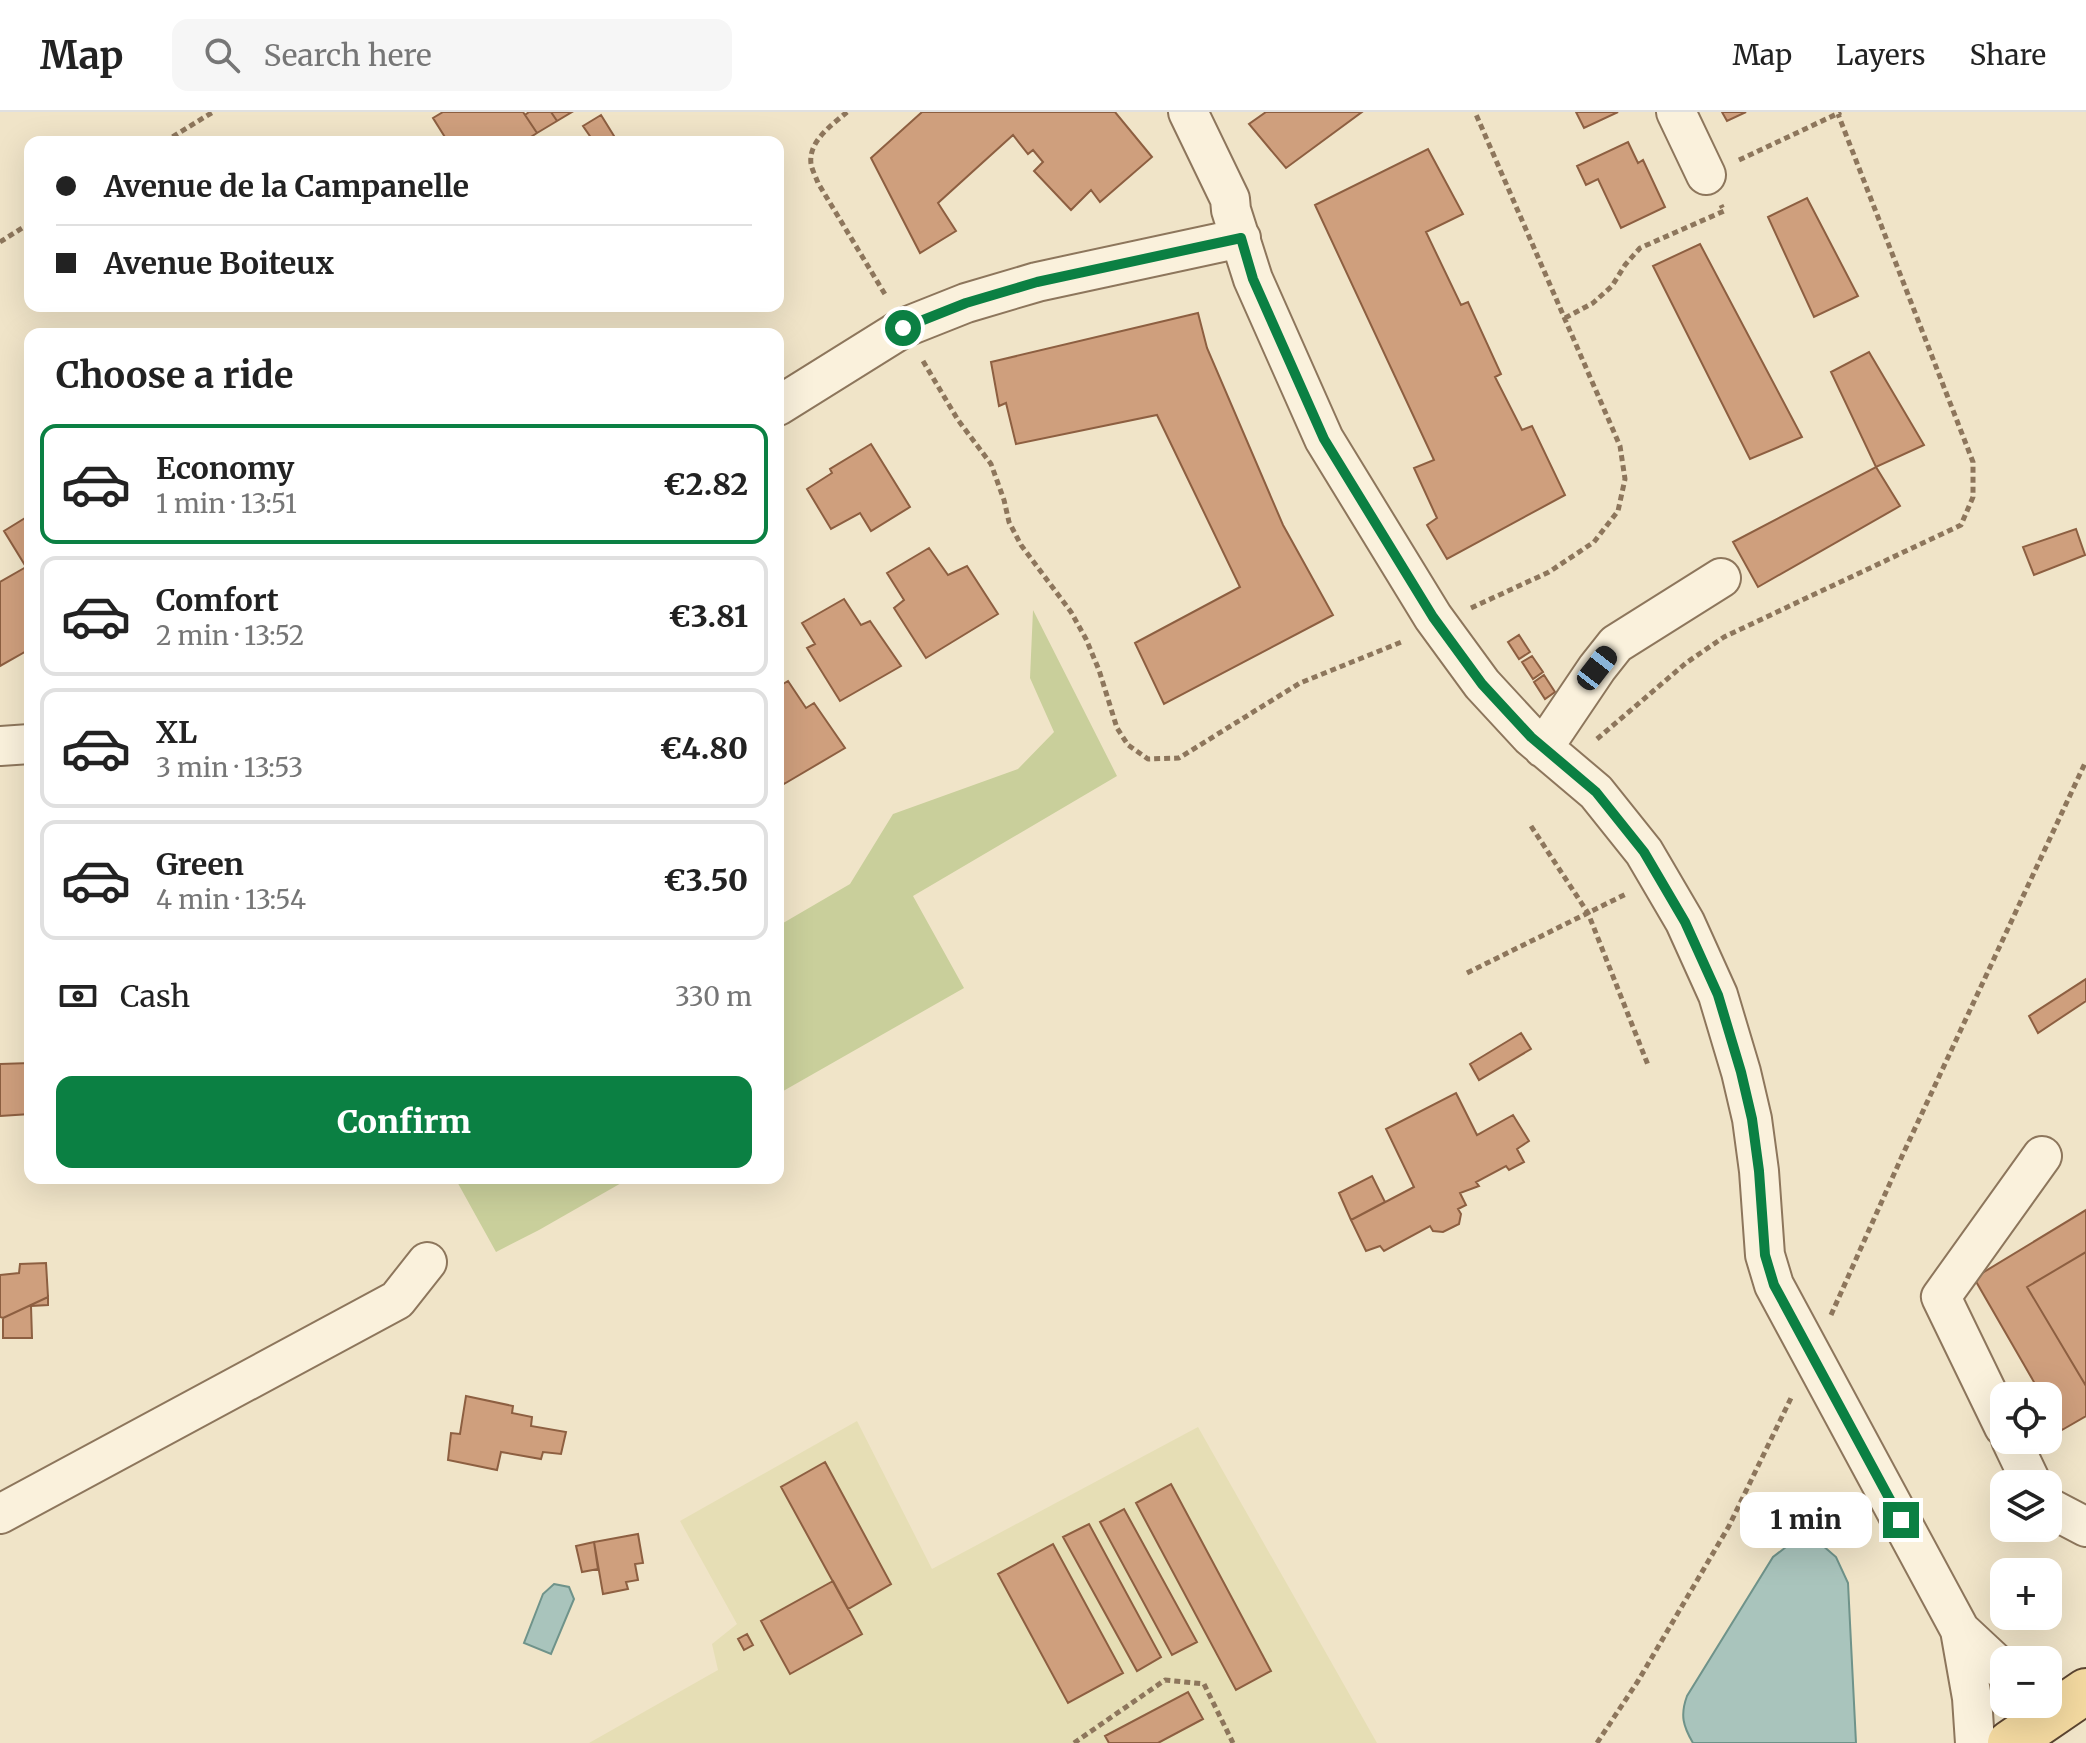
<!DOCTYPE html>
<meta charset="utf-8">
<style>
body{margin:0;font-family:Merriweather,serif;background:#f6f6f6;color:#222;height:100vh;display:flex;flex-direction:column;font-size:30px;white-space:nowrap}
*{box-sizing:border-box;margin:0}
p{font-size:26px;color:#767676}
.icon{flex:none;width:44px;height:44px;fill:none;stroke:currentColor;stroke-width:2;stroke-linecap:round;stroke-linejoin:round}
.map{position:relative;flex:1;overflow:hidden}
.panel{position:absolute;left:24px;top:216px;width:760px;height:856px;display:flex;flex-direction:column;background:#fff;border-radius:16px;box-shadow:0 8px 32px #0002}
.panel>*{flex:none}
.banner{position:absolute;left:24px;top:24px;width:760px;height:176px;border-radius:16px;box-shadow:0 8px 32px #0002;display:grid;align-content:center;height:176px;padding:0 32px;background:#fff}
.fabs{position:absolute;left:1990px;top:1270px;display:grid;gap:16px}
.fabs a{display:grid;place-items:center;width:72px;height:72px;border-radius:16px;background:#fff;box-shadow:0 8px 32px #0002;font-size:40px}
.end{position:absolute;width:36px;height:36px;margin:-18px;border:10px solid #0b8043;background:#fff;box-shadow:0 0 0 4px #fff}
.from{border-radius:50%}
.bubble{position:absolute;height:56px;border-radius:16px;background:#fff;box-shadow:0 8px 32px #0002;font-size:26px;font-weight:800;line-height:56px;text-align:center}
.car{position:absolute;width:24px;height:48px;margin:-24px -12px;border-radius:10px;box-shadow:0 0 6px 2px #0007;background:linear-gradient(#222 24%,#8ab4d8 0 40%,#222 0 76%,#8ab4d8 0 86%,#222 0)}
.banner b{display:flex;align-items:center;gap:28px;height:76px;font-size:30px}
.banner b+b{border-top:2px solid #e0e0e0}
.banner i{width:20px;height:20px;background:#222}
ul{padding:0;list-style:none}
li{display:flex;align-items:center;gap:24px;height:120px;margin:0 16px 12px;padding:0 16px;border:4px solid #e0e0e0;border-radius:16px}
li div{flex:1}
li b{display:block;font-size:30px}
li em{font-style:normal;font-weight:800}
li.selected{border-color:#0b8043}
li>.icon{width:72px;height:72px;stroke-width:1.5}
h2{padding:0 32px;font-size:36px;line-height:96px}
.pay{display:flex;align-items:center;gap:20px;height:88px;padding:0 32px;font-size:30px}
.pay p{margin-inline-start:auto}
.button{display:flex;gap:16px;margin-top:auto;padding:16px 32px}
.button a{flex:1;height:92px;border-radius:16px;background:#0b8043;color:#fff;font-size:32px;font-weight:800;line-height:92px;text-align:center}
header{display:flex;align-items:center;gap:48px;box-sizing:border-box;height:112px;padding:0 40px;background:#fff;border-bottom:2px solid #e0e0e0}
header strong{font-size:38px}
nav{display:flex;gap:44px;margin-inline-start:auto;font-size:28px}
.search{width:560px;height:72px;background:#f6f6f6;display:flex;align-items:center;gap:20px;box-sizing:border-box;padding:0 28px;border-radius:16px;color:#767676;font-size:30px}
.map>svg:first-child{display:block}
.farmland{fill:#e6deb5}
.green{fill:#c9cf9b}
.water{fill:#a9c4bc;stroke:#6f938a;stroke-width:2}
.building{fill:#cf9f7d;stroke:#8d5f41;stroke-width:2}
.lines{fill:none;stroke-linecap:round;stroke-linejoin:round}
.minor-casing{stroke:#8d765c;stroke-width:42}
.major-casing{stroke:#5b4430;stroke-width:48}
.path{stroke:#8d765c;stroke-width:5;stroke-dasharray:6 4;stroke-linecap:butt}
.minor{stroke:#faf1dc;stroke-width:38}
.major{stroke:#f3d9a0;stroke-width:44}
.route{stroke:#0b8043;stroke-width:10}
</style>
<header>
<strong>Map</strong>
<div class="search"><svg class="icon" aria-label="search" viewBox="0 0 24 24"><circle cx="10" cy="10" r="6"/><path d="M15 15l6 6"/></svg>Search here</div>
<nav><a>Map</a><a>Layers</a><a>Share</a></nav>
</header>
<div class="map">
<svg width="2086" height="1631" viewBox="0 0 2086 1631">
<rect width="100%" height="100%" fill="#f0e4c8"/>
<path class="farmland" d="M857,1309L932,1457L1198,1315L1377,1631H589L718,1558L712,1532L737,1512L680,1409Z"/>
<path class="green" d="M1033,498L1117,664L913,784L964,876L778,982V814L850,772L893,702L1018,657L1054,620L1030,566Z
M455,1066H630L539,1118L496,1140Z"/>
<path class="water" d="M1803,1428L1822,1433L1836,1445L1848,1471L1856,1631H1693C1683,1614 1680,1603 1687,1584L1773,1445L1786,1435Z
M554,1472L569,1475L574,1487L551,1542L524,1531L543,1482Z"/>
<path class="building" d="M443,0H523L537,21L523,30H448L433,6Z
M529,0H551L557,9L537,21L525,3Z
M551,0H572L557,9Z
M922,0H1115L1152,45L1100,90L1091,78L1071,98L1034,59L1043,50L1033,38L1028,42L1013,23L938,91L956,119L920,141L871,46Z
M1266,0H1362L1286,56L1249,12Z
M1576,0H1618L1584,16Z
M1722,0H1746L1727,9Z
M601,3L614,24L605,30H594L583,14Z
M1628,30L1638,51L1643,48L1665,95L1621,116L1598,67L1586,73L1577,54Z
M1428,37L1463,102L1426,120L1461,193L1468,190L1501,262L1495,265L1522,318L1532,314L1565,383L1447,447L1427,413L1437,406L1414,356L1434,348L1315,93Z
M1807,86L1858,184L1814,205L1768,105Z
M1700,132L1802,325L1750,347L1653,154Z
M1198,201L1207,236L1283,413L1333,503L1164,592L1135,531L1240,475L1157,303L1016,332L1006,291L999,294L991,250Z
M1869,240L1924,333L1876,355L1831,260Z
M871,332L910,395L871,419L860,401L831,417L807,377L832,361L830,357Z
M1876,355L1900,394L1758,475L1733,430Z
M30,403V537L0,554V470L26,455L4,419Z
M2076,417L2085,443L2034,463L2023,435Z
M929,436L948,463L967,454L998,502L926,546L894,496L904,488L887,461Z
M844,487L861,513L870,509L901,554L840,589L807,536L815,532L802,511Z
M1519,523L1530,540L1519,547L1508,530Z
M1532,544L1543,560L1533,567L1522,550Z
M1544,563L1555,580L1545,587L1534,570Z
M788,569L806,596L814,591L845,636L784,672L778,662V575Z
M2086,867V889L2038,921L2029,904Z
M1521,921L1531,937L1479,968L1470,952Z
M30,951V1002L0,1004V952Z
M1456,981L1477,1023L1513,1003L1529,1029L1517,1037L1524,1050L1509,1058L1506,1054L1476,1070L1479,1074L1460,1081L1466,1093L1458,1097L1461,1102L1459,1112L1443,1120L1433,1119L1430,1114L1384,1139L1380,1134L1366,1139L1351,1108L1414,1075L1386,1017Z
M1372,1064L1385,1090L1351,1108L1339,1081Z
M2086,1098V1140L2027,1175L2086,1274V1304L2062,1318L2048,1294V1284H2042L1974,1166Z
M2086,1140V1274L2027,1175Z
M46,1151L48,1185L3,1206L0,1205V1163L19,1161L20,1152Z
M48,1185V1193L31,1194L32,1226H3V1206Z
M466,1284L513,1294L512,1301L532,1305L531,1314L566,1320L561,1342L543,1340L541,1347L501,1340L497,1358L448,1348L451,1321L460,1322Z
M825,1350L891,1472L848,1497L781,1375Z
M1171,1372L1271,1559L1236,1578L1136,1391Z
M1124,1397L1197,1530L1172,1543L1100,1410Z
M1089,1412L1161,1545L1137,1559L1063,1425Z
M638,1422L643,1451L635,1452L638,1468L626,1470L628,1477L603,1482L594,1430Z
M594,1430L598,1457L582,1460L576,1434Z
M1053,1432L1123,1561L1068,1591L998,1462Z
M833,1469L862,1522L790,1562L761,1509Z
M747,1522L753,1533L744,1538L738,1527Z
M1188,1580L1203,1607L1158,1631H1109L1105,1624Z"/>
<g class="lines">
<defs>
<path id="minor" d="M1188,0L1230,87L1231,98L1253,167L1324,327L1433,505L1482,572L1531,625L1596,680L1644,740L1685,810L1718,883L1741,960L1752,1007L1759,1059L1765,1143L1774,1173L1960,1518L2004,1559
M1676,0L1706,63
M778,294L903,216L966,191L1037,170L1241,126
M0,634L30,632
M1543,636L1597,556L1616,532L1721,466
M2004,1315L1941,1185L2042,1044
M2011,1328L2032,1372
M2048,1395L2086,1415
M0,1402L397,1188L427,1150
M1960,1518L1972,1586L1975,1631"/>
<path id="major" d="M2010,1631L2086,1579"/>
</defs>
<use href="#minor" class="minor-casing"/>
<use href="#major" class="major-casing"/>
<path class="path" d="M847,0C832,13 808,29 811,52C812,58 816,65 818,71L886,184
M164,30L213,0
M1739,48L1841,0
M0,130L30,111
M1565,206L1593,191L1612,174L1625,153L1640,136L1724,99L1721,93
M923,249L958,308L991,352L1004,388L1009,410L1021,433L1071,500L1086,527L1099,558L1117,616L1128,633L1148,647L1179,646L1300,571L1404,529
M1471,496L1549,460L1594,430L1618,399L1625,367L1620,334L1475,0
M1597,627L1686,551L1724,525L1961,413L1973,385V350L1838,2
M1531,714L1588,801L1648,953
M1467,861L1626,782
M1831,1203L1903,1042L2086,649
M1074,1631L1165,1568L1204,1572L1233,1631
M1597,1631L1638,1569L1729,1414L1792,1284"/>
<use href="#minor" class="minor"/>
<use href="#major" class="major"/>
</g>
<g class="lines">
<path class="route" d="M903,216L966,191L1037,170L1241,126L1253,167L1324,327L1433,505L1482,572L1531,625L1596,680L1644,740L1685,810L1718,883L1741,960L1752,1007L1759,1059L1765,1143L1774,1173L1901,1408"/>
</g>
</svg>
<div class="fabs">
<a><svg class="icon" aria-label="locate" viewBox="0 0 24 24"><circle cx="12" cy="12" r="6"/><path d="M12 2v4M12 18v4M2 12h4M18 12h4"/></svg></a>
<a><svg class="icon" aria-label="layers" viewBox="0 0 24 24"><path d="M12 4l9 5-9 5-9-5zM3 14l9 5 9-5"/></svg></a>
<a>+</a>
<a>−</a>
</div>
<i class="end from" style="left:903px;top:216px"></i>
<i class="end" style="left:1901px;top:1408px"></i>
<div class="bubble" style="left:1740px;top:1380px;width:132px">1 min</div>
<i class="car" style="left:1597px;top:556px;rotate:38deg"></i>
<div class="banner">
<b><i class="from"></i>Avenue de la Campanelle</b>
<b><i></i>Avenue Boiteux</b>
</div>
<section class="panel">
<h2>Choose a ride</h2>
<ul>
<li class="selected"><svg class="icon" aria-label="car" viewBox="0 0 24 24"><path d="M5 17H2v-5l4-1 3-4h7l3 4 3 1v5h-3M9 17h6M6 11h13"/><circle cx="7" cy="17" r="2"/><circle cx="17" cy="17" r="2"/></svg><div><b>Economy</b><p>1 min · 13:51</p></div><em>€2.82</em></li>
<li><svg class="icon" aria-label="car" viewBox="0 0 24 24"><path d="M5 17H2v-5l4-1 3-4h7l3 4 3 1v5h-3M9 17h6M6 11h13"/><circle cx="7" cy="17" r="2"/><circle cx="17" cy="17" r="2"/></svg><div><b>Comfort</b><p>2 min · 13:52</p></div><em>€3.81</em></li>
<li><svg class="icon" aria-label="car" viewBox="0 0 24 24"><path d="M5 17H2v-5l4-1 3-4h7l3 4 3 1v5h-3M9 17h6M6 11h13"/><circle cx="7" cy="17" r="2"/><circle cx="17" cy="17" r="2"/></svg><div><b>XL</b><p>3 min · 13:53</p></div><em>€4.80</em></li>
<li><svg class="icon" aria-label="car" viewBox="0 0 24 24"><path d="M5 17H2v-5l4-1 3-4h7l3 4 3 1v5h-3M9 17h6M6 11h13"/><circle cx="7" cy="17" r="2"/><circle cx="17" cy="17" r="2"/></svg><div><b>Green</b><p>4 min · 13:54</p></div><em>€3.50</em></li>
</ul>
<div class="pay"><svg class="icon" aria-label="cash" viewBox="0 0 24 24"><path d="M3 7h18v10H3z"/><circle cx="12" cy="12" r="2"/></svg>Cash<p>330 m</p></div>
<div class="button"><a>Confirm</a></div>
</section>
</div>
